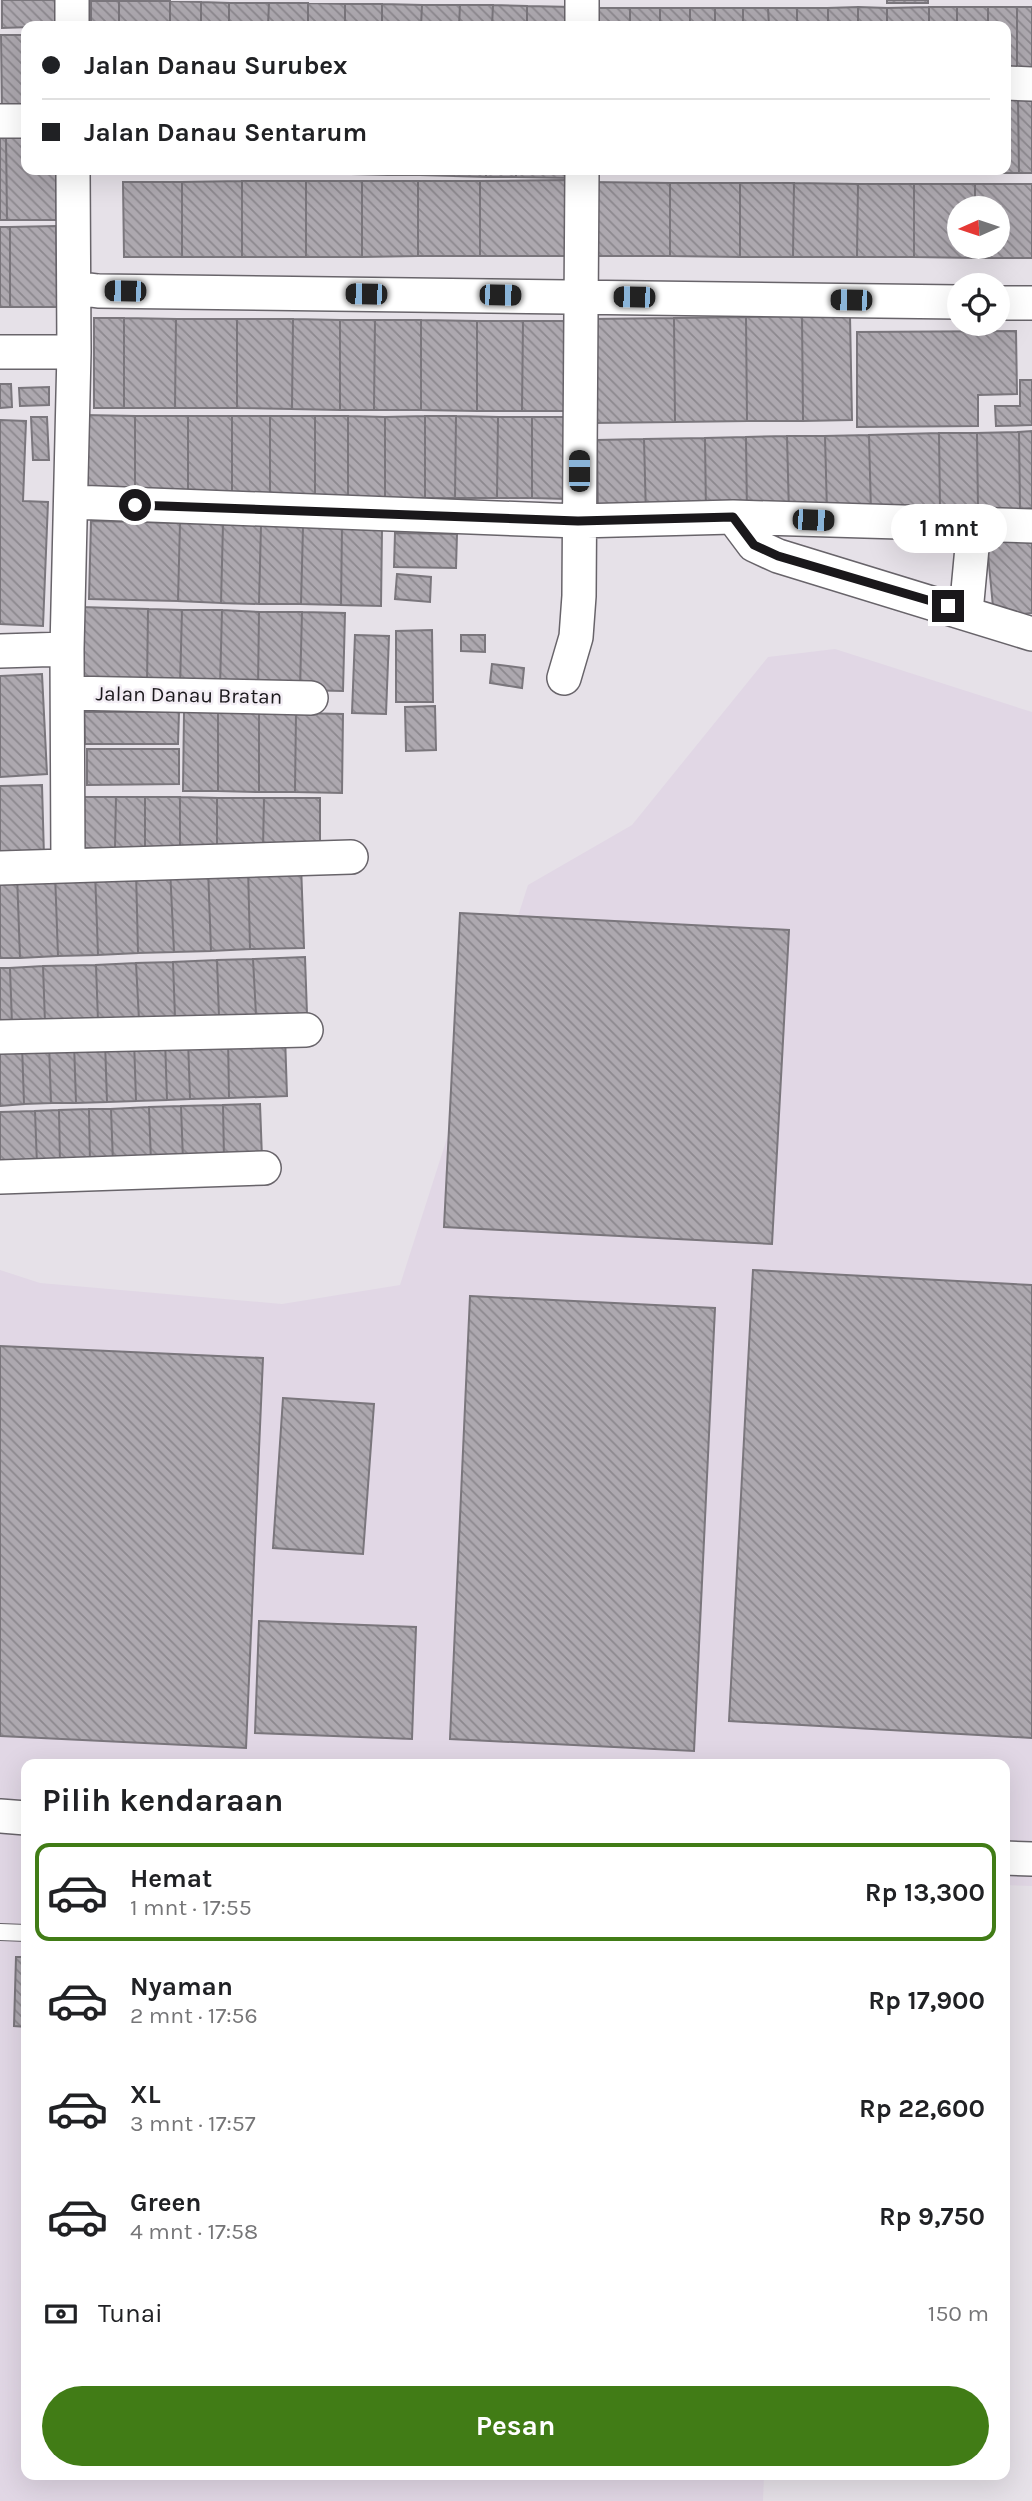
<!DOCTYPE html>
<html lang="id">
<meta charset="utf-8">
<style>
body{margin:0;font-family:Karla,sans-serif;background:#f6f6f6;color:#202124;height:100vh;display:flex;flex-direction:column;font-size:26px;white-space:nowrap}
*{box-sizing:border-box;margin:0}
p{font-size:23px;color:#757577}
.icon{flex:none;width:38px;height:38px;fill:none;stroke:currentColor;stroke-width:2;stroke-linecap:round;stroke-linejoin:round}
.map{position:relative;flex:1;overflow:hidden}
.drawer{position:absolute;left:21px;top:1759px;width:989px;height:721px;display:flex;flex-direction:column;background:#fff;border-radius:14px;box-shadow:0 7px 28px #0002}
.drawer>*{flex:none}
.banner{position:absolute;left:21px;top:21px;width:990px;height:154px;border-radius:14px;box-shadow:0 7px 28px #0002;display:grid;align-content:center;height:154px;padding:0 21px;background:#fff}
.needle{width:46px;rotate:267deg}
.tools{position:absolute;left:947px;top:196px;display:grid;gap:14px}
.tools a{display:grid;place-items:center;width:63px;height:63px;border-radius:50%;background:#fff;box-shadow:0 7px 28px #0002;font-size:35px}
.end{position:absolute;width:32px;height:32px;margin:-16px;border:9px solid #1a181b;background:#fff;box-shadow:0 0 0 4px #fff}
.from{border-radius:50%}
.bubble{position:absolute;height:49px;border-radius:24px;background:#fff;box-shadow:0 7px 28px #0002;font-size:23px;font-weight:700;line-height:49px;text-align:center}
.car{position:absolute;width:21px;height:42px;margin:-21px -10px;border-radius:9px;box-shadow:0 0 5px 2px #0007;background:linear-gradient(#222 24%,#8ab4d8 0 40%,#222 0 76%,#8ab4d8 0 86%,#222 0)}
.banner b{display:flex;align-items:center;gap:24px;height:66px;font-size:26px}
.banner b+b{border-top:2px solid #e0e0e0}
.banner i{width:18px;height:18px;background:#202124}
ul{padding:0;list-style:none}
li{display:flex;align-items:center;gap:21px;height:98px;margin:0 14px 10px;padding:0 7px;border:4px solid transparent;border-radius:14px}
li div{flex:1}
li b{display:block;font-size:26px}
li em{font-style:normal;font-weight:700}
li.on{border-color:#417c16}
li>.icon{width:63px;height:63px;stroke-width:1.5}
h2{padding:0 21px;font-size:32px;line-height:84px}
.pay{display:flex;align-items:center;gap:18px;height:77px;padding:0 21px;font-size:26px}
.pay p{margin-inline-start:auto}
.button{display:flex;gap:14px;margin-top:auto;padding:14px 21px}
.button a{flex:1;height:80px;border-radius:42px;background:#417c16;color:#fff;font-size:28px;font-weight:700;line-height:80px;text-align:center}
.map>svg:first-child{display:block}
.built{fill:#e1d7e5}
.building{fill:url(#building-back-hatch);stroke:#7a767c;stroke-width:2}
.lines{fill:none;stroke-linecap:round;stroke-linejoin:round}
.service-casing{stroke:#68646a;stroke-width:18}
.minor-casing{stroke:#68646a;stroke-width:36}
.service{stroke:#fff;stroke-width:16}
.minor{stroke:#fff;stroke-width:33}
.route{stroke:#1a181b;stroke-width:9}
.labels{text-anchor:middle;stroke-width:5;stroke-linejoin:round;paint-order:stroke}
.street-label{font-size:21px;fill:#1a181b;stroke:#f3eef5}
</style>
<div class="map">
<svg width="1032" height="2501" viewBox="0 0 1032 2501">
<defs>
<pattern id="building-back-hatch" width="6" height="6" patternUnits="userSpaceOnUse" patternTransform="scale(1.75)"><rect width="6" height="6" fill="#ada8af"/><path d="M-1 5l2 2M0 0l6 6M5-1l2 2" fill="none" stroke="#8c888e"/></pattern>
</defs>
<rect width="100%" height="100%" fill="#e6e1e8"/>
<path class="built" d="M835,649L1032,712V1886L1005,1885L1004,1764H26V2474H764L763,2501H0V1270L40,1283L282,1304L400,1285L528,885L632,825L768,657Z"/>
<path class="building" d="M2,0H60V26L2,28Z
M887,0H928V3H887Z
M91,1H119V26H91Z
M119,1H170V26H119Z
M170,1L201,2V26H170Z
M201,2L229,3V26H201Z
M229,3H269L268,26H229Z
M269,3H308V26H268Z
M308,3L345,4V26H308Z
M345,4H382V26H345Z
M382,4L422,5L421,26H382Z
M422,5H460L459,26H421Z
M460,5H493L492,26H459Z
M493,5L527,6V26H492Z
M527,6L573,7L572,26H527Z
M858,7L887,8V26H858Z
M858,7V26H828V8Z
M929,7H957V26H929Z
M929,7V26H887V8Z
M957,7H988V26H957Z
M988,7H1017V69H1006V26H988Z
M1017,7H1032V69H1017Z
M590,8H630V26H590Z
M630,8H660V26H630Z
M660,8H690V26H660Z
M690,8H715V26H690Z
M715,8H743V26H715Z
M743,8H768L769,26H743Z
M768,8H797V26H769Z
M797,8H828V26H797Z
M1,35H26V111H2Z
M1006,99H1018L1019,173H978V170H1006Z
M1018,99H1032V173H1019Z
M0,136H6L7,220H0Z
M6,136H26V170H56V220H7Z
M311,170H352V174H311Z
M352,170H387V175L352,174Z
M387,170H421V175H387Z
M421,170H455L454,176L421,175Z
M455,170H486V177L454,176Z
M486,170H516V177H486Z
M516,170H570V178L516,177Z
M732,170H769V173H732Z
M868,170H910V173H868Z
M942,170H978V173H942Z
M565,180L566,256H480V181Z
M242,181V257H182V182Z
M242,181H306V257H242Z
M306,181H362V257H306Z
M362,181H418V256L362,257Z
M418,181H480V256H418Z
M123,182H182V257H124Z
M590,182L670,183V256H589Z
M670,183H740V257L670,256Z
M740,183H794L793,257H740Z
M794,183L858,184L857,257H793Z
M858,184H914V257H857Z
M914,184H975V208H959V247H975V258L914,257Z
M975,184H1032V258H975V247H998V208H975Z
M56,226L57,307H10V227Z
M0,227H10V307H0Z
M802,316H850L852,420L803,421Z
M802,316L803,421H747L746,317Z
M746,317L747,421L675,422L674,318Z
M94,318H124V408H94Z
M124,318L176,319L175,408H124Z
M674,318L675,422L593,423L592,319Z
M176,319H237V408H175Z
M237,319H293L292,409L237,408Z
M293,319L340,320V410L292,409Z
M340,320H375L374,410H340Z
M375,320H421V410H374Z
M421,320L477,321V411L421,410Z
M477,321H523L522,411H477Z
M523,321H567V411H522Z
M1016,331L1017,394L978,395V426L857,427V332Z
M1020,380H1032V425L996,426L995,406H1020Z
M0,384H11L12,407L0,408Z
M49,387V405L20,406L19,388Z
M84,415L135,416V497H84Z
M135,416H188V497H135Z
M188,416H232V497H188Z
M232,416H270V498L232,497Z
M270,416H315V498H270Z
M315,416H348V498H315Z
M348,416L385,417V498H348Z
M425,416V498H385V417Z
M425,416H456L455,498H425Z
M456,416L498,417L497,498H455Z
M31,417H47L49,460H33Z
M498,417H532V498H497Z
M532,417H568L567,499L532,498Z
M0,420L26,421L23,501L48,502L43,626L0,624Z
M1032,431V508L1020,509L1019,432Z
M1019,432L1020,509L978,510L977,433Z
M939,433L940,510L871,512L869,435Z
M939,433H977L978,510H940Z
M869,435L871,512H827L825,436Z
M787,436L789,513L747,514L746,437Z
M787,436H825L827,512L789,513Z
M746,437L747,514L706,515L705,438Z
M705,438L706,515L646,516L644,439Z
M644,439L646,516L598,517L597,440Z
M91,521L180,523L178,601L89,599Z
M180,523L223,524L221,603L178,601Z
M223,524L261,525L259,604L221,603Z
M261,525L303,527L301,604H259Z
M303,527H342L341,605L301,604Z
M342,527L382,529L381,606L341,605Z
M1032,530V613L994,617L986,534Z
M395,533L457,534L456,568L394,567Z
M397,574L431,577L430,602L395,599Z
M81,607L148,609L147,687L79,685Z
M148,609L182,610L180,687H147Z
M182,610H222L220,688L180,687Z
M222,610L259,612L258,689L220,688Z
M259,612H302L300,690L258,689Z
M302,612L345,613L343,691L300,690Z
M432,630L433,702H396V631Z
M355,635L389,636L386,714L352,713Z
M461,635H485V652L461,651Z
M492,664L524,668L522,688L490,683Z
M42,674L47,774L0,777V676Z
M435,706L436,750L406,751L405,707Z
M84,712H179L178,744H85Z
M184,712H218V791H183Z
M218,712L259,713V792L218,791Z
M259,713H296L295,792H259Z
M296,713L343,714L342,793L295,792Z
M87,749H179V784L87,785Z
M42,785L44,857L0,858V786Z
M80,797H116L115,848H81Z
M116,797H145V848H115Z
M145,797H180V848H145Z
M180,797L217,798V848H180Z
M217,798H264L263,849L217,848Z
M264,798H320V849H263Z
M301,864L304,948L250,949L248,866Z
M248,866L250,949L211,951L208,867Z
M208,867L211,951L174,952L170,868Z
M170,868L174,952L138,953L136,870Z
M136,870L138,953L98,955L95,871Z
M95,871L98,955L58,956L55,873Z
M55,873L58,956L20,958L17,874Z
M17,874L20,958H0V875Z
M460,913L789,930L772,1244L444,1227Z
M305,957L307,1014L256,1015L253,959Z
M253,959L256,1015L219,1017L217,960Z
M217,960L219,1017L175,1018L173,962Z
M173,962L175,1018L139,1020L136,963Z
M136,963L139,1020L98,1021L96,965Z
M96,965L98,1021L45,1023L43,966Z
M43,966L45,1023L12,1024L10,968Z
M0,968H10L12,1024L0,1025Z
M285,1035L287,1096L229,1098L228,1037Z
M228,1037L229,1098L190,1099L188,1039Z
M165,1039H188L190,1099L167,1100Z
M165,1039L167,1100L136,1101L134,1040Z
M134,1040L136,1101L107,1102L105,1041Z
M105,1041L107,1102L76,1103L74,1042Z
M74,1042L76,1103H51L49,1043Z
M49,1043L51,1103L24,1104L22,1044Z
M0,1044H22L24,1104L0,1106Z
M260,1104L262,1158L224,1159L223,1105Z
M223,1105L224,1159L183,1161L181,1106Z
M181,1106L183,1161L151,1162L149,1107Z
M149,1107L151,1162L113,1163L111,1109Z
M89,1109H111L113,1163H90Z
M89,1109L90,1163L60,1164L59,1110Z
M59,1110L60,1164L37,1165L35,1111Z
M35,1111L37,1165L0,1166V1112Z
M753,1270L1032,1285V1738L729,1721Z
M470,1296L715,1308L694,1751L450,1739Z
M0,1346L263,1358L246,1748L0,1736Z
M283,1398L374,1404L363,1554L273,1548Z
M259,1621L416,1627L412,1739L255,1733Z
M16,1957H26V2027L14,2026Z"/>
<g class="lines">
<defs>
<path id="service" d="M0,1932L26,1933"/>
<path id="minor" d="M72,0V26
M582,26V0
M1006,83L1032,84
M0,121H26
M74,288L98,291L959,302
M998,303H1032
M0,352H74
M72,502L578,521L733,517L1032,526
M733,517L754,545L778,556L1032,634
M966,612L974,526
M0,651L67,649
M564,678L576,637L579,596L582,170
M68,693L311,698
M68,866L67,649L74,352L73,170
M0,868L351,857
M0,1037L306,1030
M0,1177L264,1168
M0,1816L26,1818
M1004,1858L1032,1859"/>
</defs>
<use href="#service" class="service-casing"/>
<use href="#minor" class="minor-casing"/>
<use href="#service" class="service"/>
<use href="#minor" class="minor"/>
</g>
<g class="lines">
<path class="route" d="M135,505L578,521L733,517L754,545L778,556L948,606"/>
</g>
<g class="labels">
<g class="street-label">
<text transform="translate(189 695) rotate(1)" y="7">Jalan Danau Bratan</text>
</g>
</g>
</svg>
<div class="tools">
<a><svg class="needle" viewBox="-14 -14 28 28"><path d="M0-13l5 13h-10z" fill="#e53935"/><path d="M0 13l5-13h-10z" fill="#757577"/></svg></a>
<a><svg class="icon" aria-label="locate" viewBox="0 0 24 24"><circle cx="12" cy="12" r="6"/><path d="M12 2v4M12 18v4M2 12h4M18 12h4"/></svg></a>
</div>
<i class="end from" style="left:135px;top:505px"></i>
<i class="end" style="left:948px;top:606px"></i>
<div class="bubble" style="left:891px;top:504px;width:116px">1 mnt</div>
<i class="car" style="left:125px;top:291px;rotate:271deg"></i>
<i class="car" style="left:366px;top:294px;rotate:271deg"></i>
<i class="car" style="left:500px;top:295px;rotate:91deg"></i>
<i class="car" style="left:634px;top:297px;rotate:271deg"></i>
<i class="car" style="left:851px;top:300px;rotate:271deg"></i>
<i class="car" style="left:579px;top:471px;rotate:0deg"></i>
<i class="car" style="left:813px;top:520px;rotate:92deg"></i>
<div class="banner">
<b><i class="from"></i>Jalan Danau Surubex</b>
<b><i></i>Jalan Danau Sentarum</b>
</div>
<section class="drawer">
<h2>Pilih kendaraan</h2>
<ul>
<li class="on"><svg class="icon" aria-label="car" viewBox="0 0 24 24"><path d="M5 17H2v-5l4-1 3-4h7l3 4 3 1v5h-3M9 17h6M6 11h13"/><circle cx="7" cy="17" r="2"/><circle cx="17" cy="17" r="2"/></svg><div><b>Hemat</b><p>1 mnt · 17:55</p></div><em>Rp 13,300</em></li>
<li><svg class="icon" aria-label="car" viewBox="0 0 24 24"><path d="M5 17H2v-5l4-1 3-4h7l3 4 3 1v5h-3M9 17h6M6 11h13"/><circle cx="7" cy="17" r="2"/><circle cx="17" cy="17" r="2"/></svg><div><b>Nyaman</b><p>2 mnt · 17:56</p></div><em>Rp 17,900</em></li>
<li><svg class="icon" aria-label="car" viewBox="0 0 24 24"><path d="M5 17H2v-5l4-1 3-4h7l3 4 3 1v5h-3M9 17h6M6 11h13"/><circle cx="7" cy="17" r="2"/><circle cx="17" cy="17" r="2"/></svg><div><b>XL</b><p>3 mnt · 17:57</p></div><em>Rp 22,600</em></li>
<li><svg class="icon" aria-label="car" viewBox="0 0 24 24"><path d="M5 17H2v-5l4-1 3-4h7l3 4 3 1v5h-3M9 17h6M6 11h13"/><circle cx="7" cy="17" r="2"/><circle cx="17" cy="17" r="2"/></svg><div><b>Green</b><p>4 mnt · 17:58</p></div><em>Rp 9,750</em></li>
</ul>
<div class="pay"><svg class="icon" aria-label="cash" viewBox="0 0 24 24"><path d="M3 7h18v10H3z"/><circle cx="12" cy="12" r="2"/></svg>Tunai<p>150 m</p></div>
<div class="button"><a>Pesan</a></div>
</section>
</div>
